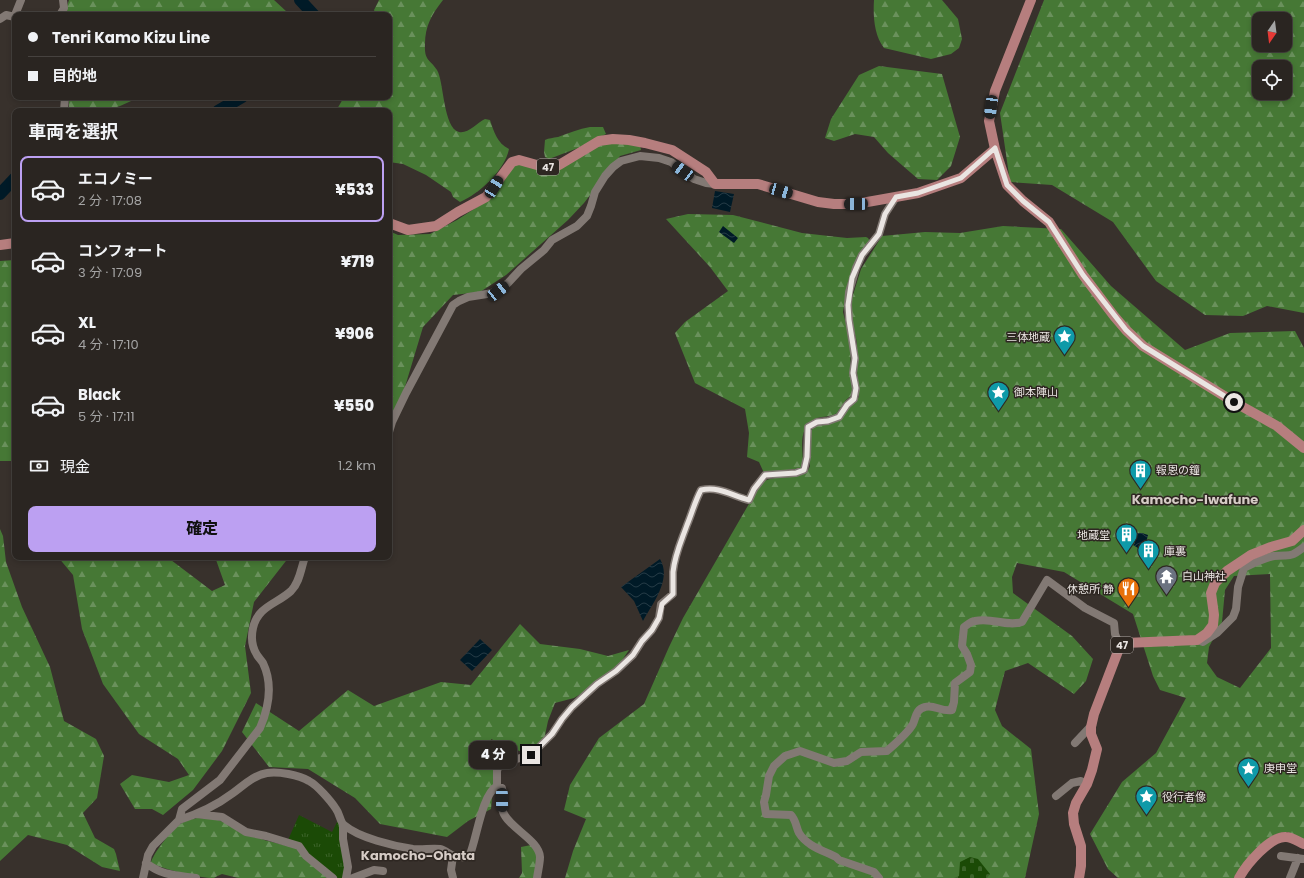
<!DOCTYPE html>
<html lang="ja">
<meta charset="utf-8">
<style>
body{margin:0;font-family:Poppins,"Noto Sans JP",sans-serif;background:#322d2a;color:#f1f3f6;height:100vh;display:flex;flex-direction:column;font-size:15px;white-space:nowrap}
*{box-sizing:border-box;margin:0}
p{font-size:13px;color:#a5a5a5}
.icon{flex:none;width:22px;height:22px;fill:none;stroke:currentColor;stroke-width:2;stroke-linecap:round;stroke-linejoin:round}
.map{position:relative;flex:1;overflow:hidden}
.drawer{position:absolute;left:12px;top:108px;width:380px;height:452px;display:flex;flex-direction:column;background:#2a2521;border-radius:8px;box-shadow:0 2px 6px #0003,0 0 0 1px #46423f}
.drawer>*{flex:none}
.hud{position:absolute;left:12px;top:12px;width:380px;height:88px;border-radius:8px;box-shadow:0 2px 6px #0003,0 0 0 1px #46423f;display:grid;align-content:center;height:88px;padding:0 16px;background:#2a2521}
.needle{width:26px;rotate:194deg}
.controls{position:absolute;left:1252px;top:12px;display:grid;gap:8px}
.controls a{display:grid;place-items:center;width:40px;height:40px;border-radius:8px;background:#2a2521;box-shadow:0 2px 6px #0003,0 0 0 1px #46423f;font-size:20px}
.end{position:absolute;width:18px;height:18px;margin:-9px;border:5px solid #eae5e2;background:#111;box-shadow:0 0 0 2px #111}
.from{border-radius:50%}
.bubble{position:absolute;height:28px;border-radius:8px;background:#2a2521;box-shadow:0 2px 6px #0003,0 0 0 1px #46423f;font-size:13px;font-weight:800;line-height:28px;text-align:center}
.car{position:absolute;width:12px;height:24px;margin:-12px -6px;border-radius:5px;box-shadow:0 0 3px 1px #0007;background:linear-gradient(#222 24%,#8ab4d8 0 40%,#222 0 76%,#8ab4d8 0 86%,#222 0)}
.hud b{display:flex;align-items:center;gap:14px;height:38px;font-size:15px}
.hud b+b{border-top:1px solid #46423f}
.hud i{width:10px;height:10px;background:#f1f3f6}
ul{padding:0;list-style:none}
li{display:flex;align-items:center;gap:12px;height:66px;margin:0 8px 6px;padding:0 8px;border:2px solid transparent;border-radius:8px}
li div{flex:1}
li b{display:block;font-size:15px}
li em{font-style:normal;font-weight:800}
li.active{border-color:#bca0f2}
li>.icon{width:36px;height:36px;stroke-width:1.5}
h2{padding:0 16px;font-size:18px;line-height:48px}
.pay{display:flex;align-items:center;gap:10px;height:44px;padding:0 16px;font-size:15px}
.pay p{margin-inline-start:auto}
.primary-button{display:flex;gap:8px;margin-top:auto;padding:8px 16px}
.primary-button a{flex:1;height:46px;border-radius:8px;background:#bca0f2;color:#111;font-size:16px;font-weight:800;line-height:46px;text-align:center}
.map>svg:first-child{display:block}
.grass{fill:url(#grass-tufts)}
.forest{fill:url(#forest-firs);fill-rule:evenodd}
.cemetery{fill:url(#cemetery-stones)}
.water{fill:url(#water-waves)}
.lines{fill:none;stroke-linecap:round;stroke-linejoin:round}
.river{stroke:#001a27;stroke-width:12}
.minor{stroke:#827974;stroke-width:8}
.major{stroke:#b67e7e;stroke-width:10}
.route{stroke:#eae5e2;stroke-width:5}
.labels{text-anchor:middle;stroke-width:3;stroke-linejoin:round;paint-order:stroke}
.shield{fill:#2e2722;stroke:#b2aca8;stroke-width:1}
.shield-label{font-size:10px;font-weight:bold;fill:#eae5e2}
.poi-label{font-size:11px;fill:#eae5e2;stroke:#2e2722;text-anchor:start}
.quarter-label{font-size:13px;font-weight:bold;fill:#d6ccc6;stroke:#2e2722}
</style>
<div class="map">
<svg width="1304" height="878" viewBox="0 0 1304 878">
<defs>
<pattern id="grass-tufts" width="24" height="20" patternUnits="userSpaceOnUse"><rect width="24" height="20" fill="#1b4a06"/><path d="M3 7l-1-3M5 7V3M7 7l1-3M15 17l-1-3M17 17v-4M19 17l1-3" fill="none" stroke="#3c642a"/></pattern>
<pattern id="forest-firs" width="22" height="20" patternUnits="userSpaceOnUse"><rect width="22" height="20" fill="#467835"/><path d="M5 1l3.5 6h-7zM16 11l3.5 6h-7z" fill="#6a915c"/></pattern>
<pattern id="cemetery-stones" width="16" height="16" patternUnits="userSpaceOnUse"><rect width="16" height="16" fill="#1b4a06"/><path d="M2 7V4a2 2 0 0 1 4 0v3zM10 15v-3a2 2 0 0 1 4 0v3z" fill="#3c642a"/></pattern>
<pattern id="water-waves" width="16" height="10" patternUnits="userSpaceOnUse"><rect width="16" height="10" fill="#001a27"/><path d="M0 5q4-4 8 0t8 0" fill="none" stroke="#253b46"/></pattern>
</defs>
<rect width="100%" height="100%" fill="#38312c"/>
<path class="grass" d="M299,815L332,832L339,818L344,849V878H334L288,840Z"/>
<path class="forest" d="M69,0H274L287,12L288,15H64Z
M379,0H443C432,14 425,26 425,44C424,61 430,59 437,70C444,81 443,128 459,132C468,134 477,123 485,119L490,120C494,132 497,143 509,149C505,170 479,194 460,202L453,197L451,192L426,175L403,164L389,162V111H336L344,97H389V15H376L374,10Z
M874,0H942L958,19L962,39L959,48L951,54L931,59L884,48C874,35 873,16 874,0Z
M1044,0H1304V313L1267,306L1243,316L1205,315L1156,281L1113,222L1052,185L1010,182L1000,113ZM1259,19H1285V45H1259ZM1259,67H1285V93H1259Z
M879,66L942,74L960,137L951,166L937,180L918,179L888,153L874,137L855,134L834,141L825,138L831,119L859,75Z
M69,97H140L120,106L104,111H69Z
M590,127H603L606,134L578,148L549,159L545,157L544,152L545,140C549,138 553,138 558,137C569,133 579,129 590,127Z
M617,141L640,145L641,150L620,156L584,203L568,220L506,275L480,292L453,295L423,327L401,400L389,430V231L398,235L430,234L457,220L485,202L512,167L521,163L545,171H555L599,145Z
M688,214L733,215L802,233L847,238L866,237L868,238L871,243L846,296L843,312L851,344L850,371L853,394L846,400L836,414C830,417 823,416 817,418C797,426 803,448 803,465L802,468L764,473L759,462L747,457L749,433L745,409L695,383L675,333L685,322L728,291L710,267L666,219Z
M1003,226L1061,229L1111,286L1185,350L1230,333L1295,331L1304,348V839C1299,837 1292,833 1287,832C1268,831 1242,863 1234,878H1118L1108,869L1090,834L1122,782L1156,753L1186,698L1160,690L1153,676L1133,614L1064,572L1017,563L1012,577L1013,593L1072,636L1093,659L1086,681L1074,694L1028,663L1005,671L995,710L1002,726L1031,749L1039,814L1025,878H565L573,851L586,819L564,810L570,785L599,738L644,704L669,647L683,618L761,483C776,472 805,484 810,466V432L813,428L851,404L859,397L857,371V343L850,312L852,298L861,269L882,236L925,232L960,233ZM1270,574L1271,648L1240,688L1217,677L1207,663L1209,647L1222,622L1225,590L1234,576Z
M15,260V461H0V261Z
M0,529L3,536L6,562L22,607L50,667L64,721L96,739L104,756L97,798L83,813L95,838L114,849L116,854L120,871L102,867L67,845L28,835L0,861Z
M58,557H167L212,591L225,585L215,557H289L254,602L245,646L251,693L222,751L193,790L163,815L152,809H135L120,784L132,775L169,782L189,775L178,759L139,734L103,684L82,629L73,575Z
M520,624L540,644L580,649L608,656L629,650L612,675L574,698L555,703L548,721L544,740L529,755L491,739L495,767L491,809L468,821L447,837L380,824L355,798L308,769L269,767L242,732L256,703L299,731L348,690L374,706L441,682L471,685Z
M197,818L215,819L226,823L264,840L296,848L327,878H238L222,874C219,875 216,877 214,878C199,878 167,870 153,864L151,862C155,851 172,829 182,823C186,820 193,819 197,818Z
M531,845C540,853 536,868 534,878H519L522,873L521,847Z"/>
<path class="cemetery" d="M970,857L978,859L990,874L987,878H954L959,876L960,862Z"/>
<path class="water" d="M715,191L734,194L730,212L712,208Z
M723,226L738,238L734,243L719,232Z
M1135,533H1142L1148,535L1146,543H1143L1138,548L1133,545L1135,543L1133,541Z
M660,559C672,579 653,603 643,621L634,601L621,587Z
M480,639L492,650L472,671L460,660Z"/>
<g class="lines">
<path class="river" d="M300,0L314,15
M218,111L242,97
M0,194L15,178"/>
<path class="minor" d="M15,15L21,0
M60,15L64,8L63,0
M0,19L6,15L15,17
M64,111L65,97
M389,432L392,422L406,393L453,305L459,301L468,297L487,294L497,291L508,283L521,269L544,250L552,240L577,226L587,216L591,206L595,192L605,176L613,167L621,161L640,156L659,158L671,162L694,179L706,183L715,184
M1197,640L1203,642L1217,633L1233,617L1236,609L1238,587L1244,568C1254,563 1264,558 1274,556C1292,554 1288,559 1304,547
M1075,743L1092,725
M497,786V771L501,759L513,760L531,755L552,734L562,719L572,707L597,684L616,671L633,655L642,641L652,630L659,618L661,604L673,594C673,587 673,579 673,572C675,553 681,542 687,525C692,513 695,501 701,490C720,486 732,496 749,500L754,489L765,475L796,473L804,470L807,457L808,427L817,422L828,421L839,417L847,405L854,399L856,389L853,373L855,359L849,320L848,305L849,292L856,268L862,255L879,234L885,214L896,197
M497,786L502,788C504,796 500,805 503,812C509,828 539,840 540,857C540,863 538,871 537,878
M1056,796L1072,783L1081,781L1087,784
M196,814L222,817L246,832L266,836L299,846L306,856L333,878
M179,820C198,814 217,805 233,793C244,785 254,775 267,773C278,771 299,775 309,781C317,785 331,801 336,809C340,814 340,822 344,825C359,838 394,846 413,849C422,850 431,848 440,849C445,850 449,854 454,856C459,858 464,857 469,857C477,839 481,796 497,786
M343,825V839L348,867L346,878
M1281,856L1304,859
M146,863C163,876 175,875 196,878
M143,878L148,855L153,846L179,820L182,809L220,780L260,728C269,707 273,684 263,663C261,660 259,658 257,655C252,647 251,637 253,628C258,606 277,604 291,591C300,582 301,568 305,557
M353,878L374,870L383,871
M453,878L451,870L453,856
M879,878L874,872L839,860L836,857C822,850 807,846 799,833C796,827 796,820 791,815L766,814L764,802L766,795L769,776L774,766L785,756L800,751L834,763L847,761L861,752L887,751C895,744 908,733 913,724C916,717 916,709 925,707C934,704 941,712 952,710L954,702L955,683L970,672L971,665L967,654L962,646L964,627C967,625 971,621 975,621C992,617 1006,627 1022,622L1047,580L1085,608L1114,623L1115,634L1120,646
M1290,878L1298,858"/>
<path class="major" d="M1031,0L995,91L989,121L995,149L1007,185L1023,201L1049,222L1083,275L1114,316L1126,330L1143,346L1234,402L1277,426L1304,448
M389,223L408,230L436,226L458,212L486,197L512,162L519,160L544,167L559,165L599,141L613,139L629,140L645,143L672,150L706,172L715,184H758L818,202L834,204H856L918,193L961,178L995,149
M0,245L15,243
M1079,878L1081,866V846L1074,824L1073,813L1076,803L1087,784L1092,770L1097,749L1091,734V727L1094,714L1120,646L1125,643L1197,640L1207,633L1213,625L1214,615L1211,593L1215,583L1227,571L1251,555L1271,547L1292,541L1304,530
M1239,878C1246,865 1270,836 1286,837C1292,837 1299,842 1304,844"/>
</g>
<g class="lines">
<path class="route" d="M531,755L552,734L562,719L572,707L597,684L616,671L633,655L642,641L652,630L659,618L662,604L673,594C673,587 673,579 673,572C675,554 681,542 687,525C692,513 695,501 701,490C720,486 732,496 749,500L754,489L765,475L796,473L804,470L807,457L808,427L817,422L828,421L839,417L847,405L854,399L856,388L853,373L855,358L849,320L848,305L852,278L862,255L879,234L885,214L896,197L918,193L961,178L995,148L1007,185L1023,201L1049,222L1083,275L1126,330L1143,346L1234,402"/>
</g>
<defs>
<symbol id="sight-pin" viewBox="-11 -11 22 30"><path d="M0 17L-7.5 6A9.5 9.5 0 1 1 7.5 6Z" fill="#0f9aa8" stroke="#2e2722"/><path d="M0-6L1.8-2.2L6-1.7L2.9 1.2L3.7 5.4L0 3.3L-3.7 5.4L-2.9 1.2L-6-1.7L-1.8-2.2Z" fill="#fff"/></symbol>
<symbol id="building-pin" viewBox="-11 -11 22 30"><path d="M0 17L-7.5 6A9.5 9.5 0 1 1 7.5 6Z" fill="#0f9aa8" stroke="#2e2722"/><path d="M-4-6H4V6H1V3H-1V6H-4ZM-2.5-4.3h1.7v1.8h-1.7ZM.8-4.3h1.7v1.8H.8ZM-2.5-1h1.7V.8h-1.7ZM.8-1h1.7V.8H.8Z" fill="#fff"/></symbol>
<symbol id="temple-pin" viewBox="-11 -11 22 30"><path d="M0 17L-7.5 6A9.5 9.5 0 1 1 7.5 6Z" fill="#6b7280" stroke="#2e2722"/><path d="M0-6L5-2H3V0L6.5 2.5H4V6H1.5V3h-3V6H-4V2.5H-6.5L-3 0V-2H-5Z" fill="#fff"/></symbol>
<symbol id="restaurant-pin" viewBox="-11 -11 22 30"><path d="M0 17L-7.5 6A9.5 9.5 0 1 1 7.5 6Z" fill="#e8710a" stroke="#2e2722"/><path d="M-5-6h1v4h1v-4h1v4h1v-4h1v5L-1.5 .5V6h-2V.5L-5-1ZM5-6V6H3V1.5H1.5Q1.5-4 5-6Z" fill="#fff"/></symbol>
</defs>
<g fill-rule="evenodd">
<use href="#sight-pin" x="1052" y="324" width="25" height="34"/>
<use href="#sight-pin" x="986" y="380" width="25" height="34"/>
<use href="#building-pin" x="1128" y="458" width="25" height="34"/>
<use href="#building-pin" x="1114" y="522" width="25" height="34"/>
<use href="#building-pin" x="1136" y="538" width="25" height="34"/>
<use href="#temple-pin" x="1154" y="564" width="25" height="34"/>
<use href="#restaurant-pin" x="1116" y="576" width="25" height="34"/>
<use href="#sight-pin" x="1236" y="756" width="25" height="34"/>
<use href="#sight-pin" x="1134" y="784" width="25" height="34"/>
</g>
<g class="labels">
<g class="shield">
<rect x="537" y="159" width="22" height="16" rx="3"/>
<rect x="1111" y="637" width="22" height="16" rx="3"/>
</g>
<g class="shield-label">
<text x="548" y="171">47</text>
<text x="1122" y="649">47</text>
</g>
<g class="poi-label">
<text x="1050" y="341" text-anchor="end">三体地蔵</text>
<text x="1014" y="396">御本陣山</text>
<text x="1156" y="474">報恩の鐘</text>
<text x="1110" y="539" text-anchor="end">地蔵堂</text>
<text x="1164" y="555">庫裏</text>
<text x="1182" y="580">白山神社</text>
<text x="1114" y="593" text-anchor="end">休憩所 静</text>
<text x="1264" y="772">庚申堂</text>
<text x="1162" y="801">役行者像</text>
</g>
<g class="quarter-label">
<text x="1195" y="504">Kamocho-Iwafune</text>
<text x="418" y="860">Kamocho-Ohata</text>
</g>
</g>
</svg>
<div class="controls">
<a><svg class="needle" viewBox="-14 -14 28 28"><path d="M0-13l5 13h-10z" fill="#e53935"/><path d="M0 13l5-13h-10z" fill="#a5a5a5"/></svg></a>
<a><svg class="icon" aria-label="locate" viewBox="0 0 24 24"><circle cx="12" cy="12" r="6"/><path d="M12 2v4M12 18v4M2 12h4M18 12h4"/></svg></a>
</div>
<i class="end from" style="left:1234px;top:402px"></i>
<i class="end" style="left:531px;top:755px"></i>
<div class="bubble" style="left:469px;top:741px;width:48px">4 分</div>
<i class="car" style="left:991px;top:107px;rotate:188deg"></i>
<i class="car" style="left:683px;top:171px;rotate:307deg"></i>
<i class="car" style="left:494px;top:187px;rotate:32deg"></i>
<i class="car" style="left:781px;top:191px;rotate:106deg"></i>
<i class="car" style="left:856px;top:204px;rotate:269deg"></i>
<i class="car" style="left:498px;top:291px;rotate:52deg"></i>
<i class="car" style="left:502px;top:800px;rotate:179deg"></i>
<div class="hud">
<b><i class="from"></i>Tenri Kamo Kizu Line</b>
<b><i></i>目的地</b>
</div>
<section class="drawer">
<h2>車両を選択</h2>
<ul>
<li class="active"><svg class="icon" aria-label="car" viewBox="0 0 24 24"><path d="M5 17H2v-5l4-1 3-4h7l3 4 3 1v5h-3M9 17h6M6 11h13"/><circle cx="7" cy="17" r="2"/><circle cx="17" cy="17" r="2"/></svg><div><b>エコノミー</b><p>2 分 · 17:08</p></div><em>¥533</em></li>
<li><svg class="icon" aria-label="car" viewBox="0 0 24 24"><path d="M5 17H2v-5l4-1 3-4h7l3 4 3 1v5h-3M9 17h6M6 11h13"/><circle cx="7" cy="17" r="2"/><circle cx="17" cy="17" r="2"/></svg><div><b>コンフォート</b><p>3 分 · 17:09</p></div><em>¥719</em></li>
<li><svg class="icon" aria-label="car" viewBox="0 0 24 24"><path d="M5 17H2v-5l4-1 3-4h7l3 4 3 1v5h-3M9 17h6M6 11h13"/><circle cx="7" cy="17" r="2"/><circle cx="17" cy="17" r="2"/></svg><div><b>XL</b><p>4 分 · 17:10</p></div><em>¥906</em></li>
<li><svg class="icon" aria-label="car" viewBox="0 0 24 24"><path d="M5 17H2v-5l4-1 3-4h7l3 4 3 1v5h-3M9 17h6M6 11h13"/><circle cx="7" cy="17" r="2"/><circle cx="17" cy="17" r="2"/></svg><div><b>Black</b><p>5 分 · 17:11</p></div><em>¥550</em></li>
</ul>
<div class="pay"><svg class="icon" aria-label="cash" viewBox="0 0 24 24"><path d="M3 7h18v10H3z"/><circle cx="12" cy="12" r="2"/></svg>現金<p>1.2 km</p></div>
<div class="primary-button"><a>確定</a></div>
</section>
</div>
